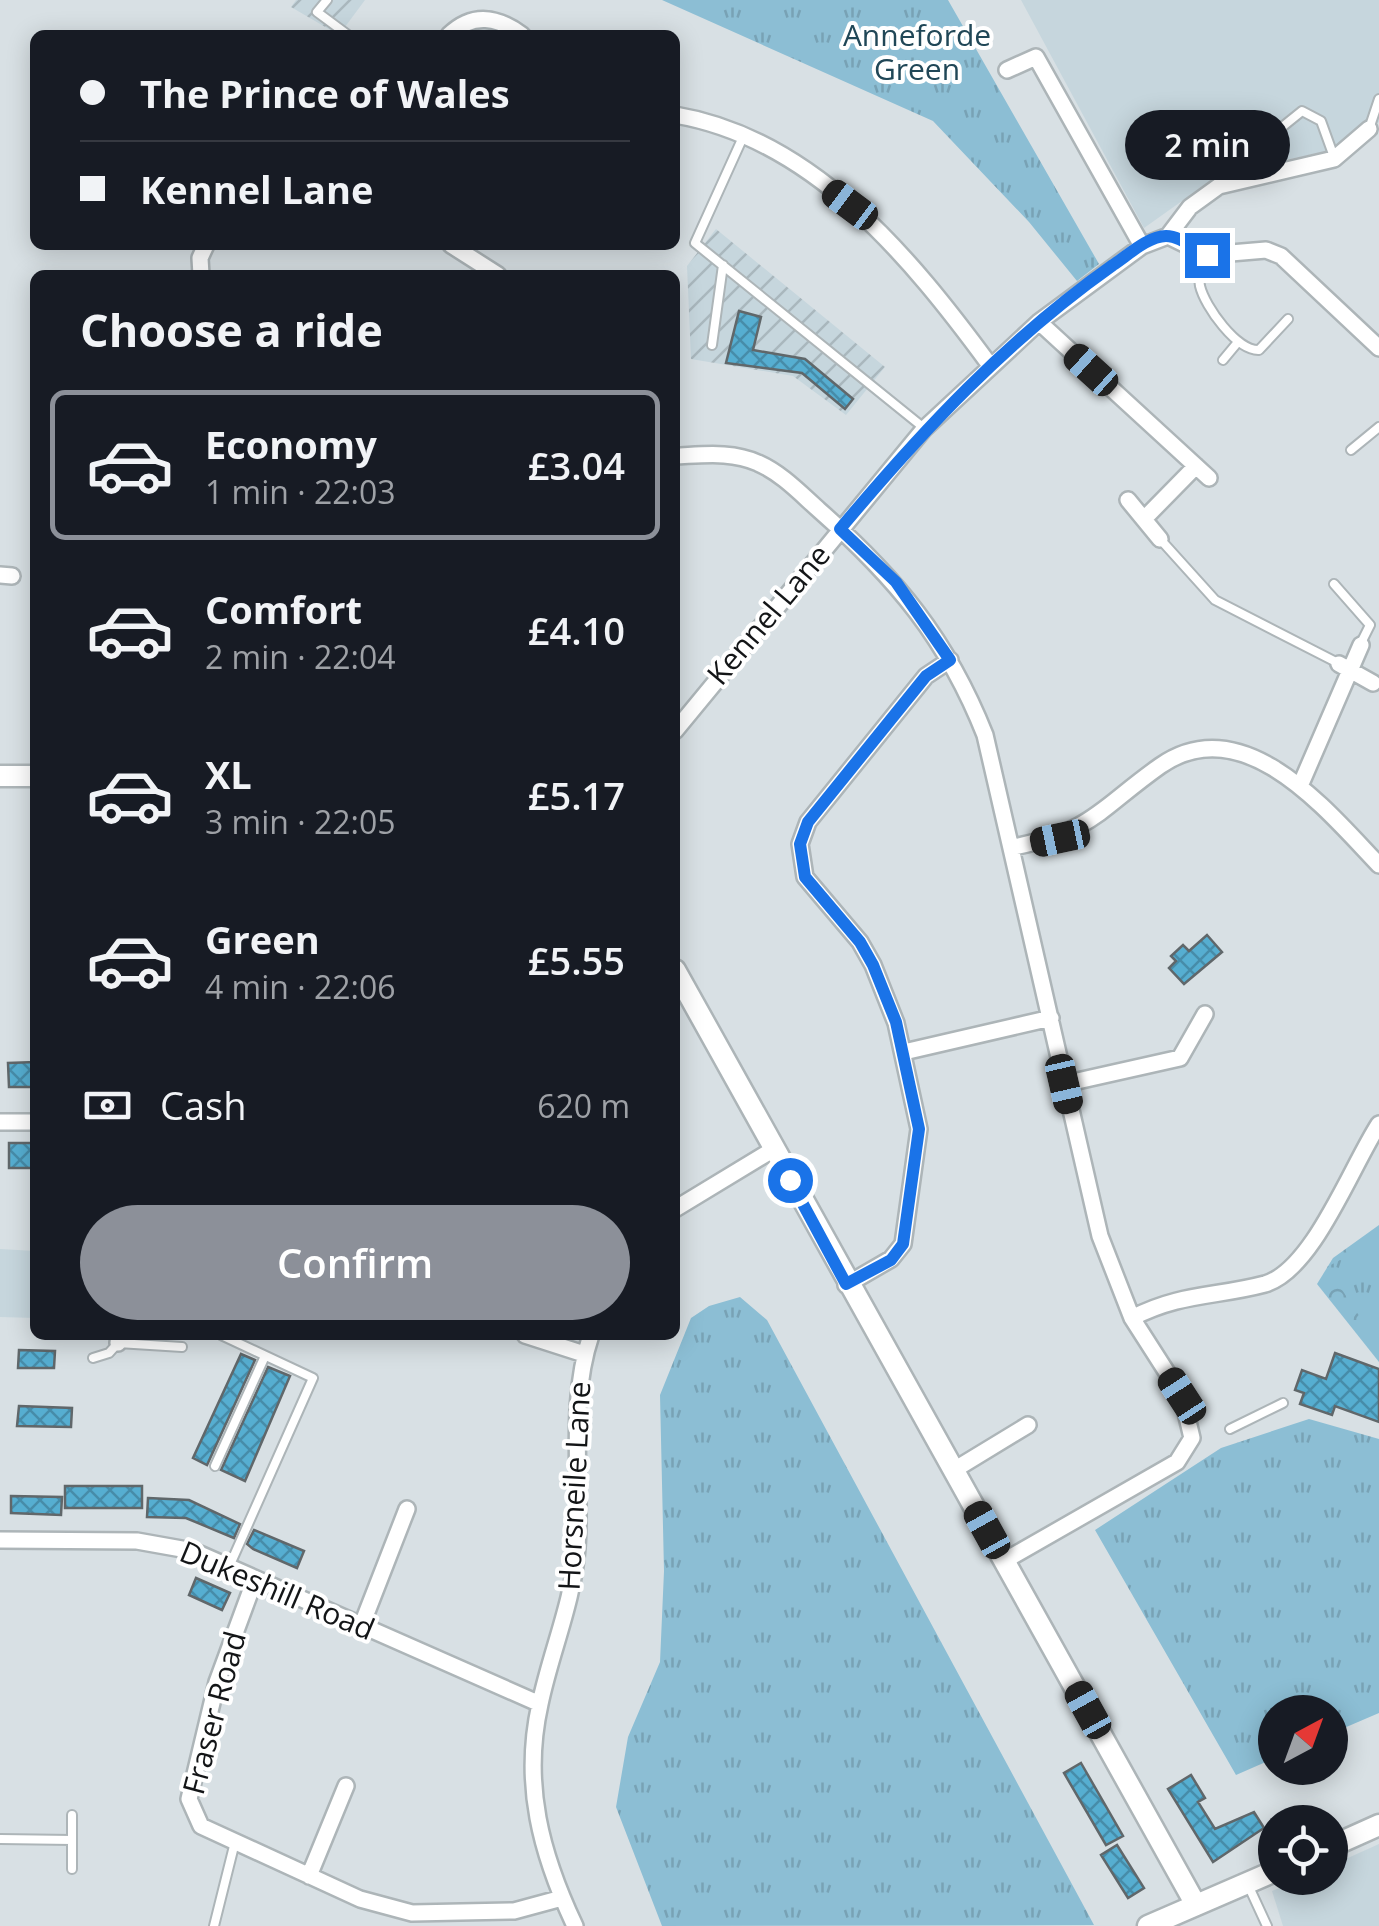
<!DOCTYPE html>
<meta charset="utf-8">
<style>
body{margin:0;font-family:"Open Sans",sans-serif;background:#242831;color:#f1f3f6;height:100vh;display:flex;flex-direction:column;font-size:38px;white-space:nowrap}
*{box-sizing:border-box;margin:0}
p{font-size:32px;color:#9ea1a6}
.icon{flex:none;width:55px;height:55px;fill:none;stroke:currentColor;stroke-width:2;stroke-linecap:round;stroke-linejoin:round}
.map{position:relative;flex:1;overflow:hidden}
.panel{position:absolute;left:30px;top:270px;width:650px;height:1070px;display:flex;flex-direction:column;background:#171b24;border-radius:15px;box-shadow:0 5px 25px #0003}
.panel>*{flex:none}
.guide{position:absolute;left:30px;top:30px;width:650px;height:220px;border-radius:15px;box-shadow:0 5px 25px #0003;display:grid;align-content:center;height:220px;padding:0 50px;background:#171b24}
.needle{width:65px;rotate:41deg}
.controls{position:absolute;left:1258px;top:1695px;display:grid;gap:20px}
.controls a{display:grid;place-items:center;width:90px;height:90px;border-radius:50%;background:#171b24;box-shadow:0 5px 25px #0003;font-size:50px}
.end{position:absolute;width:45px;height:45px;margin:-22px;border:12px solid #1a73e8;background:#fff;box-shadow:0 0 0 5px #fff}
.from{border-radius:50%}
.bubble{position:absolute;height:70px;border-radius:35px;background:#171b24;box-shadow:0 5px 25px #0003;font-size:32px;font-weight:600;line-height:70px;text-align:center}
.car{position:absolute;width:30px;height:60px;margin:-30px -15px;border-radius:12px;box-shadow:0 0 8px 2px #0007;background:linear-gradient(#222 24%,#8ab4d8 0 40%,#222 0 76%,#8ab4d8 0 86%,#222 0)}
.guide b{display:flex;align-items:center;gap:35px;height:95px;font-size:38px}
.guide b+b{border-top:2px solid #363941}
.guide i{width:25px;height:25px;background:#f1f3f6}
ul{padding:0;list-style:none}
li{display:flex;align-items:center;gap:30px;height:150px;margin:0 20px 15px;padding:0 30px;border:5px solid transparent;border-radius:15px}
li div{flex:1}
li b{display:block;font-size:38px}
li em{font-style:normal;font-weight:600}
li.selected{border-color:#8c9099}
li>.icon{width:90px;height:90px;stroke-width:1.5}
h2{padding:0 50px;font-size:45px;line-height:120px}
.pay{display:flex;align-items:center;gap:25px;height:110px;padding:0 50px;font-size:38px}
.pay p{margin-inline-start:auto}
.cta{display:flex;gap:20px;margin-top:auto;padding:20px 50px}
.cta a{flex:1;height:115px;border-radius:60px;background:#8c9099;color:#fff;font-size:40px;font-weight:600;line-height:115px;text-align:center}
.map>svg:first-child{display:block}
.built{fill:#c6d6dd}
.industrial{fill:url(#industrial-furrows)}
.forest{fill:url(#forest-crowns)}
.park{fill:url(#park-tufts)}
.building{fill:url(#building-cross-hatch);stroke:#60676a;stroke-width:2.5}
.lines{fill:none;stroke-linecap:round;stroke-linejoin:round}
.service-casing{stroke:#adb5b8;stroke-width:12}
.minor-casing{stroke:#adb5b8;stroke-width:20}
.tertiary-casing{stroke:#adb5b8;stroke-width:25}
.service{stroke:#fff;stroke-width:8}
.minor{stroke:#fff;stroke-width:15}
.tertiary{stroke:#fff;stroke-width:20}
.route{stroke:#1a73e8;stroke-width:12}
.labels{text-anchor:middle;stroke-width:8;stroke-linejoin:round;paint-order:stroke}
.park-label{font-size:30px;fill:#204757;stroke:#fff}
.street-label{font-size:30px;fill:#131517;stroke:#fff}
</style>
<div class="map">
<svg width="1379" height="1926" viewBox="0 0 1379 1926">
<defs>
<pattern id="industrial-furrows" width="10" height="10" patternUnits="userSpaceOnUse" patternTransform="scale(2.5)"><rect width="10" height="10" fill="#c6d6dd"/><path d="M-1 1l2-2M0 10L10 0M9 11l2-2" fill="none" stroke="#a9b7bd"/></pattern>
<pattern id="forest-crowns" width="20" height="18" patternUnits="userSpaceOnUse" patternTransform="scale(2.5)"><rect width="20" height="18" fill="#8cbed4"/><path d="M2 6a3 3 0 1 1 6 0M12 15a3 3 0 1 1 6 0" fill="none" stroke="#78a2b5"/></pattern>
<pattern id="park-tufts" width="24" height="20" patternUnits="userSpaceOnUse" patternTransform="scale(2.5)"><rect width="24" height="20" fill="#8cbed4"/><path d="M3 7l-1-3M5 7V3M7 7l1-3M15 17l-1-3M17 17v-4M19 17l1-3" fill="none" stroke="#78a2b5"/></pattern>
<pattern id="building-cross-hatch" width="8" height="8" patternUnits="userSpaceOnUse" patternTransform="scale(2.5)"><rect width="8" height="8" fill="#56aed1"/><path d="M0 0l8 8M0 8l8-8" fill="none" stroke="#468ca9"/></pattern>
</defs>
<rect width="100%" height="100%" fill="#d8e0e4"/>
<path class="built" d="M1021,0H1379V122L1337,149L1220,174L1144,228Z
M0,1249L35,1251V1318L0,1317Z
M1379,1844V1926H1283L1272,1891L1304,1878H1330V1866Z"/>
<path class="industrial" d="M296,0H365L339,35L291,7Z
M716,229L885,367L846,415L793,376L691,359L687,266Z"/>
<path class="forest" d="M1379,1225V1362L1317,1284L1333,1258Z"/>
<path class="park" d="M662,0H948L1099,264L1077,281L1029,222L933,121Z
M1379,1239V1346L1327,1267Z
M740,1297L767,1320L1094,1925L662,1926L616,1807L628,1737L660,1662L664,1571L660,1395L691,1318L709,1306Z
M1309,1419L1379,1439V1713L1330,1734V1712H1275V1758L1236,1775L1095,1530L1221,1448Z"/>
<path class="building" d="M739,311L761,317L753,350L805,359L853,399L845,409L802,373L726,363Z
M1207,935L1222,952L1184,984L1169,968L1176,961L1171,956L1183,945L1189,951Z
M35,1062V1087H9L8,1063Z
M9,1143H35V1168H9Z
M19,1350L55,1351L54,1368H18Z
M1335,1353L1379,1369V1422L1335,1406L1332,1415L1300,1404L1304,1393L1295,1390L1302,1370L1326,1379Z
M241,1354L255,1360L207,1465L193,1458Z
M268,1367L290,1376L245,1481L221,1470Z
M19,1406L72,1408L71,1427L17,1426Z
M65,1486H142V1508H65Z
M11,1496L62,1497L61,1515L11,1513Z
M148,1498L189,1500L240,1524L234,1538L186,1518L147,1517Z
M254,1530L304,1551L297,1568L253,1549L247,1544Z
M196,1578L230,1593L222,1610L189,1595Z
M1081,1763L1123,1836L1106,1845L1064,1773Z
M1191,1775L1205,1798L1198,1802L1215,1829L1254,1812L1264,1828L1213,1862L1168,1789Z
M1117,1845L1144,1888L1128,1898L1101,1855Z"/>
<g class="lines">
<defs>
<path id="service" d="M327,0L317,12L348,35
M1369,129L1379,99
M743,137L695,243L924,428
M1244,177L1271,136L1302,111L1321,121L1334,157
M1207,255C1203,265 1198,275 1200,286C1205,307 1237,351 1259,350L1288,319
M712,345L723,265
M1223,360L1238,342
M1351,450L1379,427
M1160,539L1215,600L1338,663
M1334,584L1370,625L1361,643
M221,1335L313,1378L229,1567
M93,1358L109,1353L118,1343L182,1347
M1230,1429L1283,1403
M215,1466L265,1356
M0,1839L72,1840
M72,1869V1815
M1249,1887L1267,1926
M214,1926L235,1842"/>
<path id="minor" d="M449,35C473,12 498,17 522,35
M1007,70L1036,57L1142,246
M675,115C813,138 911,258 989,364
M1168,236L1190,207L1219,186L1334,159L1369,129
M451,245L498,275
M201,275L200,258L206,245
M1039,322L1209,478
M675,456C703,455 732,451 758,463C781,473 800,493 819,510C896,578 947,639 985,735L1100,1236L1132,1318L1182,1396L1192,1438L1177,1462L1004,1561
M1128,500L1160,539
M1144,519L1196,466
M0,575L12,576
M1339,664L1373,683
M675,731L924,429L1039,322L1142,246L1168,236L1207,255L1266,250L1281,256L1379,348
M1300,786L1361,645
M1014,847C1095,830 1098,810 1160,766C1244,707 1328,812 1379,865
M904,1052L1051,1018
M1064,1084L1180,1058L1205,1014
M0,1122H35
M675,1209L774,1149
M846,1285L891,1259L903,1244L919,1129L896,1023L873,965L860,942L805,877L800,844L808,822L926,676L950,660
M1132,1318C1180,1293 1216,1297 1265,1284C1313,1270 1351,1167 1379,1124
M525,1335L584,1354
M118,1343L119,1335
M954,1470L1028,1425
M0,1540L137,1541L193,1551L540,1704
M255,1579L217,1682L189,1799L201,1826L360,1899L412,1913L514,1911L562,1898
M361,1627L407,1509
M309,1876L346,1786
M575,1926C541,1854 522,1784 540,1704C551,1651 573,1603 577,1548C582,1478 568,1403 591,1335"/>
<path id="tertiary" d="M0,776H35
M675,970L1196,1905
M1330,1847L1379,1825
M1148,1926L1275,1871"/>
</defs>
<use href="#service" class="service-casing"/>
<use href="#minor" class="minor-casing"/>
<use href="#tertiary" class="tertiary-casing"/>
<use href="#service" class="service"/>
<use href="#minor" class="minor"/>
<use href="#tertiary" class="tertiary"/>
</g>
<g class="lines">
<path class="route" d="M790,1180L846,1284L891,1260L903,1244L919,1129L896,1022L873,965L860,942L805,877L800,844L808,822L926,676L950,660L896,582L840,529C923,430 1007,340 1113,265C1127,256 1148,236 1166,236C1180,236 1194,249 1207,255"/>
</g>
<g class="labels">
<g class="park-label">
<text x="917" y="46">Anneforde<tspan x="917" dy="34">Green</tspan></text>
</g>
<g class="street-label">
<text transform="translate(769 615) rotate(-50)" y="10">Kennel Lane</text>
<text transform="translate(575 1486) rotate(-87)" y="10">Horsneile Lane</text>
<text transform="translate(277 1591) rotate(23)" y="10">Dukeshill Road</text>
<text transform="translate(215 1713) rotate(-75)" y="10">Fraser Road</text>
</g>
</g>
</svg>
<div class="controls">
<a><svg class="needle" viewBox="-14 -14 28 28"><path d="M0-13l5 13h-10z" fill="#e53935"/><path d="M0 13l5-13h-10z" fill="#9ea1a6"/></svg></a>
<a><svg class="icon" aria-label="locate" viewBox="0 0 24 24"><circle cx="12" cy="12" r="6"/><path d="M12 2v4M12 18v4M2 12h4M18 12h4"/></svg></a>
</div>
<i class="end from" style="left:790px;top:1180px"></i>
<i class="end" style="left:1207px;top:255px"></i>
<div class="bubble" style="left:1125px;top:110px;width:165px">2 min</div>
<i class="car" style="left:850px;top:205px;rotate:307deg"></i>
<i class="car" style="left:1091px;top:370px;rotate:312deg"></i>
<i class="car" style="left:1060px;top:838px;rotate:258deg"></i>
<i class="car" style="left:1064px;top:1084px;rotate:167deg"></i>
<i class="car" style="left:1182px;top:1396px;rotate:327deg"></i>
<i class="car" style="left:987px;top:1530px;rotate:331deg"></i>
<i class="car" style="left:1088px;top:1710px;rotate:331deg"></i>
<div class="guide">
<b><i class="from"></i>The Prince of Wales</b>
<b><i></i>Kennel Lane</b>
</div>
<section class="panel">
<h2>Choose a ride</h2>
<ul>
<li class="selected"><svg class="icon" aria-label="car" viewBox="0 0 24 24"><path d="M5 17H2v-5l4-1 3-4h7l3 4 3 1v5h-3M9 17h6M6 11h13"/><circle cx="7" cy="17" r="2"/><circle cx="17" cy="17" r="2"/></svg><div><b>Economy</b><p>1 min · 22:03</p></div><em>£3.04</em></li>
<li><svg class="icon" aria-label="car" viewBox="0 0 24 24"><path d="M5 17H2v-5l4-1 3-4h7l3 4 3 1v5h-3M9 17h6M6 11h13"/><circle cx="7" cy="17" r="2"/><circle cx="17" cy="17" r="2"/></svg><div><b>Comfort</b><p>2 min · 22:04</p></div><em>£4.10</em></li>
<li><svg class="icon" aria-label="car" viewBox="0 0 24 24"><path d="M5 17H2v-5l4-1 3-4h7l3 4 3 1v5h-3M9 17h6M6 11h13"/><circle cx="7" cy="17" r="2"/><circle cx="17" cy="17" r="2"/></svg><div><b>XL</b><p>3 min · 22:05</p></div><em>£5.17</em></li>
<li><svg class="icon" aria-label="car" viewBox="0 0 24 24"><path d="M5 17H2v-5l4-1 3-4h7l3 4 3 1v5h-3M9 17h6M6 11h13"/><circle cx="7" cy="17" r="2"/><circle cx="17" cy="17" r="2"/></svg><div><b>Green</b><p>4 min · 22:06</p></div><em>£5.55</em></li>
</ul>
<div class="pay"><svg class="icon" aria-label="cash" viewBox="0 0 24 24"><path d="M3 7h18v10H3z"/><circle cx="12" cy="12" r="2"/></svg>Cash<p>620 m</p></div>
<div class="cta"><a>Confirm</a></div>
</section>
</div>
